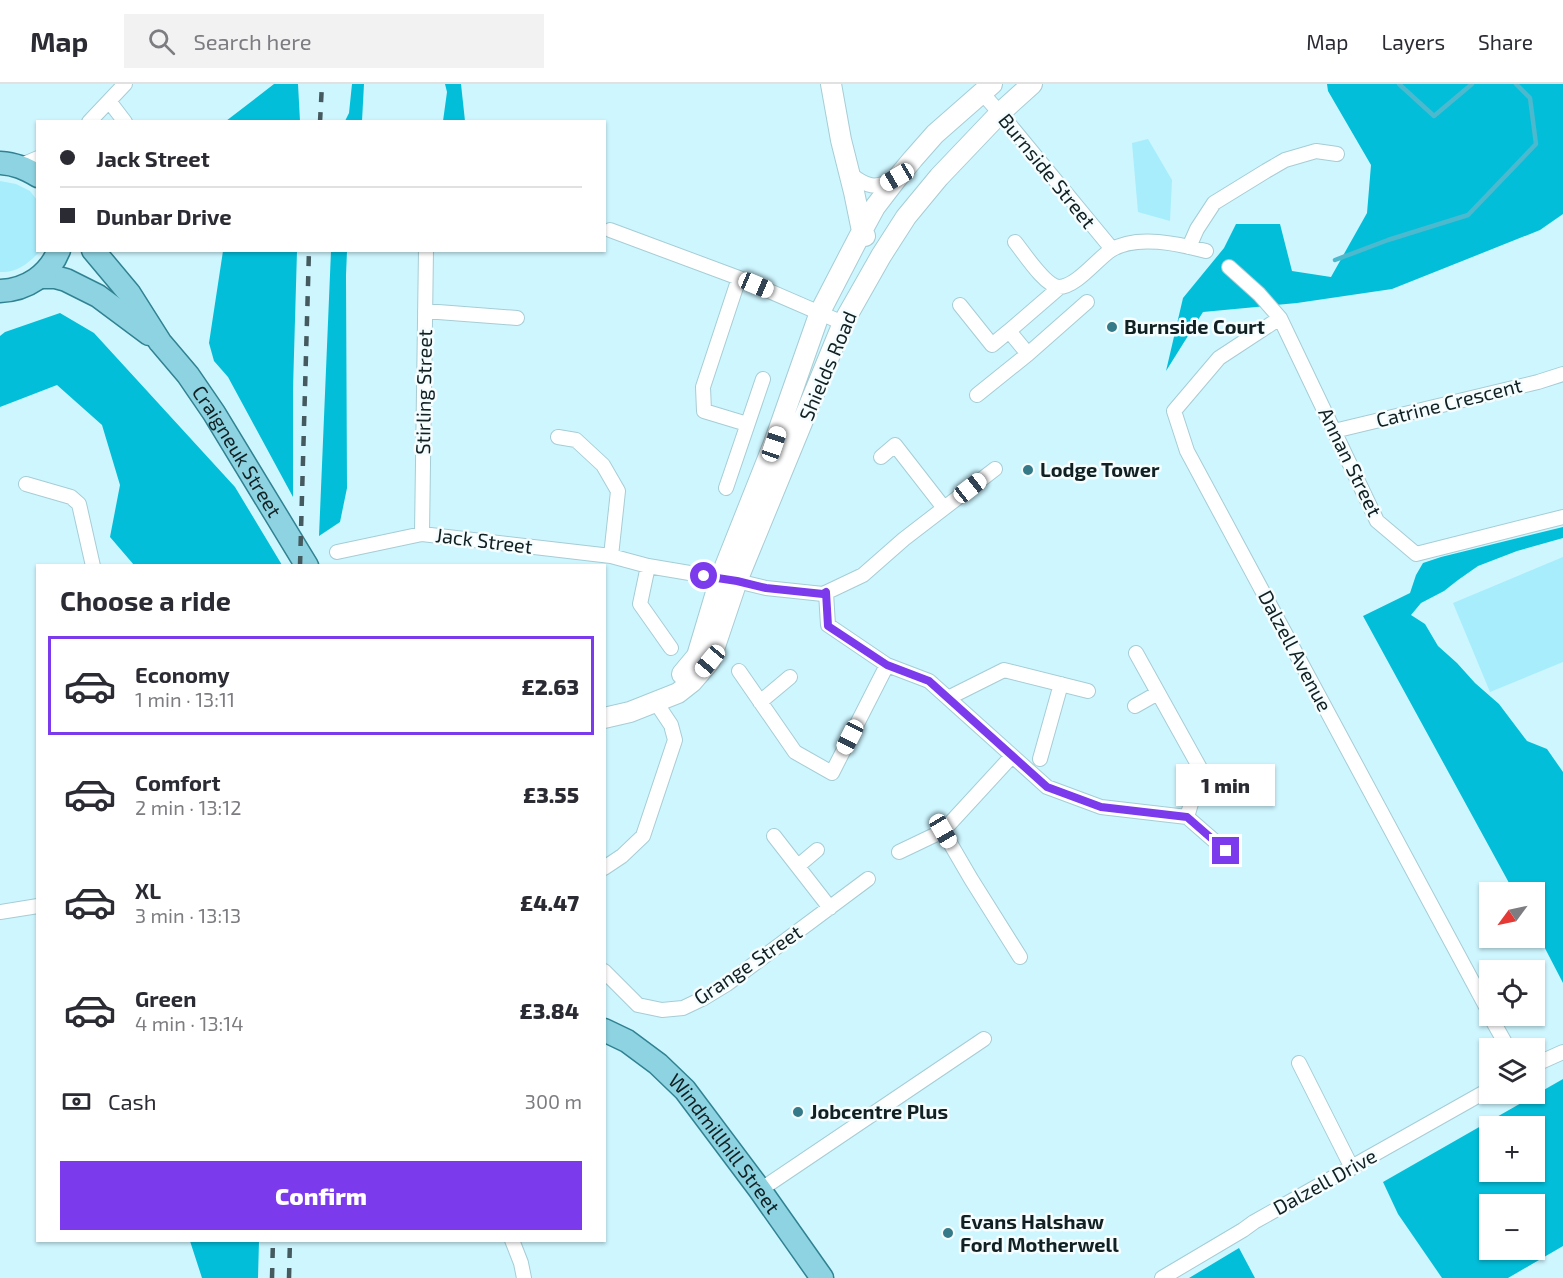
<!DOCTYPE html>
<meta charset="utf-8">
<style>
body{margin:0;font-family:"Exo 2",sans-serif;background:#f2f2f3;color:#2b2b33;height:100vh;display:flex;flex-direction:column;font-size:22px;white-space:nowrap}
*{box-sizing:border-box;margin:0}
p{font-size:20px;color:#7c7c81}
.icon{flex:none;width:33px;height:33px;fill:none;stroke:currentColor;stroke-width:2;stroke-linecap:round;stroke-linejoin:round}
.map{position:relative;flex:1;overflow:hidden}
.drawer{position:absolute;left:36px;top:480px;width:570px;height:678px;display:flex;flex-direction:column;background:#fff;border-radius:0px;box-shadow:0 2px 4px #0004}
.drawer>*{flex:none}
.hud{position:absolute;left:36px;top:36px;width:570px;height:132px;border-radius:0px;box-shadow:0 2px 4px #0004;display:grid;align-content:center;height:132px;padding:0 24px;background:#fff}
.needle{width:39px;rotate:237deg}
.tools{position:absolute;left:1479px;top:798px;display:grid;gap:12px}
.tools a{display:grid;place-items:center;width:66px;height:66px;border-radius:0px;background:#fff;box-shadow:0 2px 4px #0004;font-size:30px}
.end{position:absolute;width:27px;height:27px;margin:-14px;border:8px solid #7c3aed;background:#fff;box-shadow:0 0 0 3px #fff}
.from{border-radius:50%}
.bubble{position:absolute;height:42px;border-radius:0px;background:#fff;box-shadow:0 2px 4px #0004;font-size:20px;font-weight:800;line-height:42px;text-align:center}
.car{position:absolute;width:18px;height:36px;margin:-18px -9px;border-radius:8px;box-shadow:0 0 4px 2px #0007;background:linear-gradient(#fff 24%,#345 0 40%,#fff 0 76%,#345 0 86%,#fff 0)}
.hud b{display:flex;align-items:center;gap:21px;height:57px;font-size:22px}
.hud b+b{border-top:2px solid #e1e1e2}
.hud i{width:15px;height:15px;background:#2b2b33}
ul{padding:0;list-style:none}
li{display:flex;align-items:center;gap:18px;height:99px;margin:0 12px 9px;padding:0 12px;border:3px solid transparent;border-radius:0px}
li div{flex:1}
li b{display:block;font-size:22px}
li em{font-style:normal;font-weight:800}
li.on{border-color:#7c3aed}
li>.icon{width:54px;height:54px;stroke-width:1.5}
h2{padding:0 24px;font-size:27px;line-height:72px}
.pay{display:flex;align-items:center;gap:15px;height:66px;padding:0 24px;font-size:22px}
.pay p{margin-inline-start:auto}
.cta{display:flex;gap:12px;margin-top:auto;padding:12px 24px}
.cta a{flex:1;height:69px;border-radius:0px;background:#7c3aed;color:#fff;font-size:24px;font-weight:800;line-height:69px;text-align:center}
header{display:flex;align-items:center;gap:36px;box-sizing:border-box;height:84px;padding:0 30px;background:#fff;border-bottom:2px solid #e1e1e2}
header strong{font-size:28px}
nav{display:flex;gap:33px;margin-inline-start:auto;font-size:21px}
.search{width:420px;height:54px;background:#f2f2f3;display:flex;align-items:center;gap:15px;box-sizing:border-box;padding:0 21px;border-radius:0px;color:#7c7c81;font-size:22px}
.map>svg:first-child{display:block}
.green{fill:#a7edfc}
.forest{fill:#03bed9;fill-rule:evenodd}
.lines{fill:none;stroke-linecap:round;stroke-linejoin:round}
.stream{stroke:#4cb9ce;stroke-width:4.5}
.street-casing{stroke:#a6cdd5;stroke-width:16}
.secondary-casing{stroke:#a6cdd5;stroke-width:22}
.primary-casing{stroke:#308292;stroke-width:25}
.street{stroke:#fff;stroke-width:14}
.secondary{stroke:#fff;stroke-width:20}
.primary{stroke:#8dd3e1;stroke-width:22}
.rail{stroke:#445a5e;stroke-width:4.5;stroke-dasharray:10 10;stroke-linecap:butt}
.route{stroke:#7c3aed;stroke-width:8}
.poi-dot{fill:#357a88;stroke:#f5fdfe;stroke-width:2}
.labels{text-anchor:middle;stroke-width:5;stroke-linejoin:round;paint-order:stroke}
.street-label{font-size:20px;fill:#112023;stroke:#f5fdfe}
.poi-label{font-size:20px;font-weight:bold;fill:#112023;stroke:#f5fdfe;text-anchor:start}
</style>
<header>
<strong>Map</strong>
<div class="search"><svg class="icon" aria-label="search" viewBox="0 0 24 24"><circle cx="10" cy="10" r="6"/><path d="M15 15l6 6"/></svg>Search here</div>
<nav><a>Map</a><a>Layers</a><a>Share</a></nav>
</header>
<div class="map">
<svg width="1563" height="1194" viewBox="0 0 1563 1194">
<rect width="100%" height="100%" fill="#cef6ff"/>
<path class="green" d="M1148,55L1172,96L1170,137L1138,128L1132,59Z
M0,97L16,100L30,107L37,116L38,166L40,167C29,179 17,189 0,188Z
M1563,473V578L1490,608L1453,519Z"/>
<path class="forest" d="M274,0H298L300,37H226Z
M352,0H364L362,37H345L349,29Z
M445,0H461L465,37H443L447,8Z
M1327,0H1563V130L1540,146L1392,205L1297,219L1203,228L1166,287L1183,214L1224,164L1236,140H1280L1292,187L1331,193L1367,129L1371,81L1328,7Z
M223,167H297L293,305V413L228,293L214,277L209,259Z
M331,167H347L346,191L347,404L340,438L319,452Z
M60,229L94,249L235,403L282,481H134L110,453L120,401L102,341L57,301L0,323V252L5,248Z
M1563,443V454L1517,467L1478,482L1458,496L1444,507L1421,519L1411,531L1425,540L1438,562L1457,579L1475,599L1499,620L1527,657L1547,665L1563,688V899L1535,845L1534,808H1514L1363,532L1410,509L1416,491L1423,479L1441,473Z
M1563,995V1162L1508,1194H1442L1398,1130L1383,1098ZM1490,1042H1534V1088H1490ZM1490,1120H1534V1166H1490Z
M190,1157H259L258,1194H202Z
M1239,1164L1255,1194H1189Z"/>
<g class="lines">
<path class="stream" d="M1399,0L1434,32L1472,0
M1335,176L1388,156L1468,131L1536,60L1530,14L1516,0"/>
<defs>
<path id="street" d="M982,9L1000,29L1112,165
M109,17L125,38
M89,38L125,0
M19,82L38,74
M849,89C867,103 875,106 895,94
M610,146L739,194L843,239
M1015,158C1024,169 1045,202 1059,203C1076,203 1097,175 1111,166C1137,150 1179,160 1206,167
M1189,163L1197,145L1214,119L1266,87L1285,76L1316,67L1337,70
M1229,183L1259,210L1280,234L1377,437L1416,470L1563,433
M739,194L703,303L704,327L747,340
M960,221L992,261L1009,247L1028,270
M425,227L517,234
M1280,234L1219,274L1174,327L1187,367L1490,930
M1009,247L1060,203
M977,311L1028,270L1087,218
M1334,347L1538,298L1563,290
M558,353L576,356L603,381L618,407L611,472
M881,373L895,361L944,424
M26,400L71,413L79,420L93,482
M726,404L763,295
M422,450L426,166
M337,468L422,450L611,472L648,482L737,497L766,504L823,510L863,491L904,455L995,385
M648,482L640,520L671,564
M826,509L828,541L887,581L929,597L1047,703L1101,723L1187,733L1226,767
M1136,569L1201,686L1187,733
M739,587L795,668L832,689L887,581
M948,614L1004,586L1088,607
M760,618L790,593
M1135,622L1158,609
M1012,672L943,747L971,795L1020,873
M1040,675L1061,600
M774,752L830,824
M899,768L943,747
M798,782L817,766
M604,784L622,772L643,752L675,656L671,641L655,617
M0,828L38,822
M604,887L638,921L662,926L683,924L704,914L727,900L868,795
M1490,932L1508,964
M1299,979L1352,1084
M1534,981L1563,968
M760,1106L984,955
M512,1156L521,1179L524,1194
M1162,1194L1243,1146L1254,1138L1490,1005"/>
<path id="secondary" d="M831,0L841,56L854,108L862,147L865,152
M682,590L697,572L720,495L774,359L820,228L862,147L875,123L898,93L913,75L935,50L992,0
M604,634L630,628L678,609L692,598L710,577L737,497L843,239L881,172L906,133L939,93L1000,29L1032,0"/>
<g id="primary">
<path d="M0,79C15,80 25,84 38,92"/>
<path id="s1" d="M93,166L129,209L160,258L188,291L214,329L307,482"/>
<path d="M41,193H55L66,196L98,212L149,250"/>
<path d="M0,207C27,206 49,191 59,166"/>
<path id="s2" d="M604,946L627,957L658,980L685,1006L760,1106L822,1194"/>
</g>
</defs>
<use href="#street" class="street-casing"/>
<use href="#secondary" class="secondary-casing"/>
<use href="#primary" class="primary-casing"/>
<use href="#street" class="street"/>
<use href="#secondary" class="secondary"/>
<use href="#primary" class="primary"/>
<path class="rail" d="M320,38L322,0
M300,482L309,166
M272,1194L273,1156
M289,1194L290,1156"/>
</g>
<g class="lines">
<path class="route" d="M704,492L737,497L766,504L823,510L826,508L828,542L887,581L929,597L1047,703L1101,723L1187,733L1226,767"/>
</g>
<g class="poi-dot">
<circle cx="1112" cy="243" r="6"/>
<circle cx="1028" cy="386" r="6"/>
<circle cx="798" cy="1028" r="6"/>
<circle cx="948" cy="1149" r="6"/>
</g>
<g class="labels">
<g class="street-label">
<text transform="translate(1047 87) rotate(51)" y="7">Burnside Street</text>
<text transform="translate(828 282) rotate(-67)" y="7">Shields Road</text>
<text transform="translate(424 308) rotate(-89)" y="7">Stirling Street</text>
<text transform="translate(1449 319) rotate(-14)" y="7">Catrine Crescent</text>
<text dy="7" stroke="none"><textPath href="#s1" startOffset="248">Craigneuk Street</textPath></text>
<text transform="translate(1350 378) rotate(64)" y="7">Annan Street</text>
<text transform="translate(484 457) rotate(7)" y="7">Jack Street</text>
<text transform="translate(1295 567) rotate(62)" y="7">Dalzell Avenue</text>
<text transform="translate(748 881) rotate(-34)" y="7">Grange Street</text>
<text dy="7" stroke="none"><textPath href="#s2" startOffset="168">Windmillhill Street</textPath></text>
<text transform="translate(1325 1098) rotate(-29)" y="7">Dalzell Drive</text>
</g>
<g class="poi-label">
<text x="1124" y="250">Burnside Court</text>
<text x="1040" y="393">Lodge Tower</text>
<text x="810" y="1035">Jobcentre Plus</text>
<text x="960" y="1145">Evans Halshaw<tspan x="960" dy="23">Ford Motherwell</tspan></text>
</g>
</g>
</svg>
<div class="tools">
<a><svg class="needle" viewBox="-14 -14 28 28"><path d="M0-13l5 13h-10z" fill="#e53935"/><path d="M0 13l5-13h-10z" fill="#7c7c81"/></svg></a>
<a><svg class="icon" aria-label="locate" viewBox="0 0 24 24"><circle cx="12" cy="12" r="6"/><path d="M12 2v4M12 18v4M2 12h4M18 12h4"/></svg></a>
<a><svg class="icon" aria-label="layers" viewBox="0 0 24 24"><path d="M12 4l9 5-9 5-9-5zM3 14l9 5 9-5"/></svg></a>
<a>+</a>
<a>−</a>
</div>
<i class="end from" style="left:704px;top:492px"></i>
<i class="end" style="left:1226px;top:767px"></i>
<div class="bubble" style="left:1176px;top:680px;width:99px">1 min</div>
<i class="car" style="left:897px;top:93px;rotate:240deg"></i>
<i class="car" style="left:756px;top:201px;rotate:113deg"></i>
<i class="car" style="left:774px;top:360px;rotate:19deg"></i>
<i class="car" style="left:970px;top:404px;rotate:52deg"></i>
<i class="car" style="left:710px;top:577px;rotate:220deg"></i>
<i class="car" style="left:850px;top:653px;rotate:207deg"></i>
<i class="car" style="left:943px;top:747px;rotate:150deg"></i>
<div class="hud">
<b><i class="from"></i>Jack Street</b>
<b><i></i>Dunbar Drive</b>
</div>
<section class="drawer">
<h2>Choose a ride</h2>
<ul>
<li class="on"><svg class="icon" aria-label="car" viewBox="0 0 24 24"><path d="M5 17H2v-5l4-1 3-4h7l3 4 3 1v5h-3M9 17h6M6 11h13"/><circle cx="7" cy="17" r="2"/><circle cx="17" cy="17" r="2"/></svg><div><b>Economy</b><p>1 min · 13:11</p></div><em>£2.63</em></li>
<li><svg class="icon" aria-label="car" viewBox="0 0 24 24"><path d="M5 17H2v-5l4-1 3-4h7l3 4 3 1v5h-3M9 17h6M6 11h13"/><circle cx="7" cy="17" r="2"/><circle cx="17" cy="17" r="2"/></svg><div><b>Comfort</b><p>2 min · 13:12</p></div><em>£3.55</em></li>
<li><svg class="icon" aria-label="car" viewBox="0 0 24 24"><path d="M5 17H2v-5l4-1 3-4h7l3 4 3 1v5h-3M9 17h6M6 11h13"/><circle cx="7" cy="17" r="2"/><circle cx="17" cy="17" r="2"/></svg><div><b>XL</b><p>3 min · 13:13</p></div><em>£4.47</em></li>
<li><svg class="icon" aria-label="car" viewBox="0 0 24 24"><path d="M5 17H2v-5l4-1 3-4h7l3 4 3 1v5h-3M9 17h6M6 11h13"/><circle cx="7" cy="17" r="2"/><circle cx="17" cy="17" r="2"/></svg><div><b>Green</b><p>4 min · 13:14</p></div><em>£3.84</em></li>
</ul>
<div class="pay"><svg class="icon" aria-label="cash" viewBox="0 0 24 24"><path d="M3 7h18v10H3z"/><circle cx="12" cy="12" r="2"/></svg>Cash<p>300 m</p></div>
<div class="cta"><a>Confirm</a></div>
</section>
</div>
